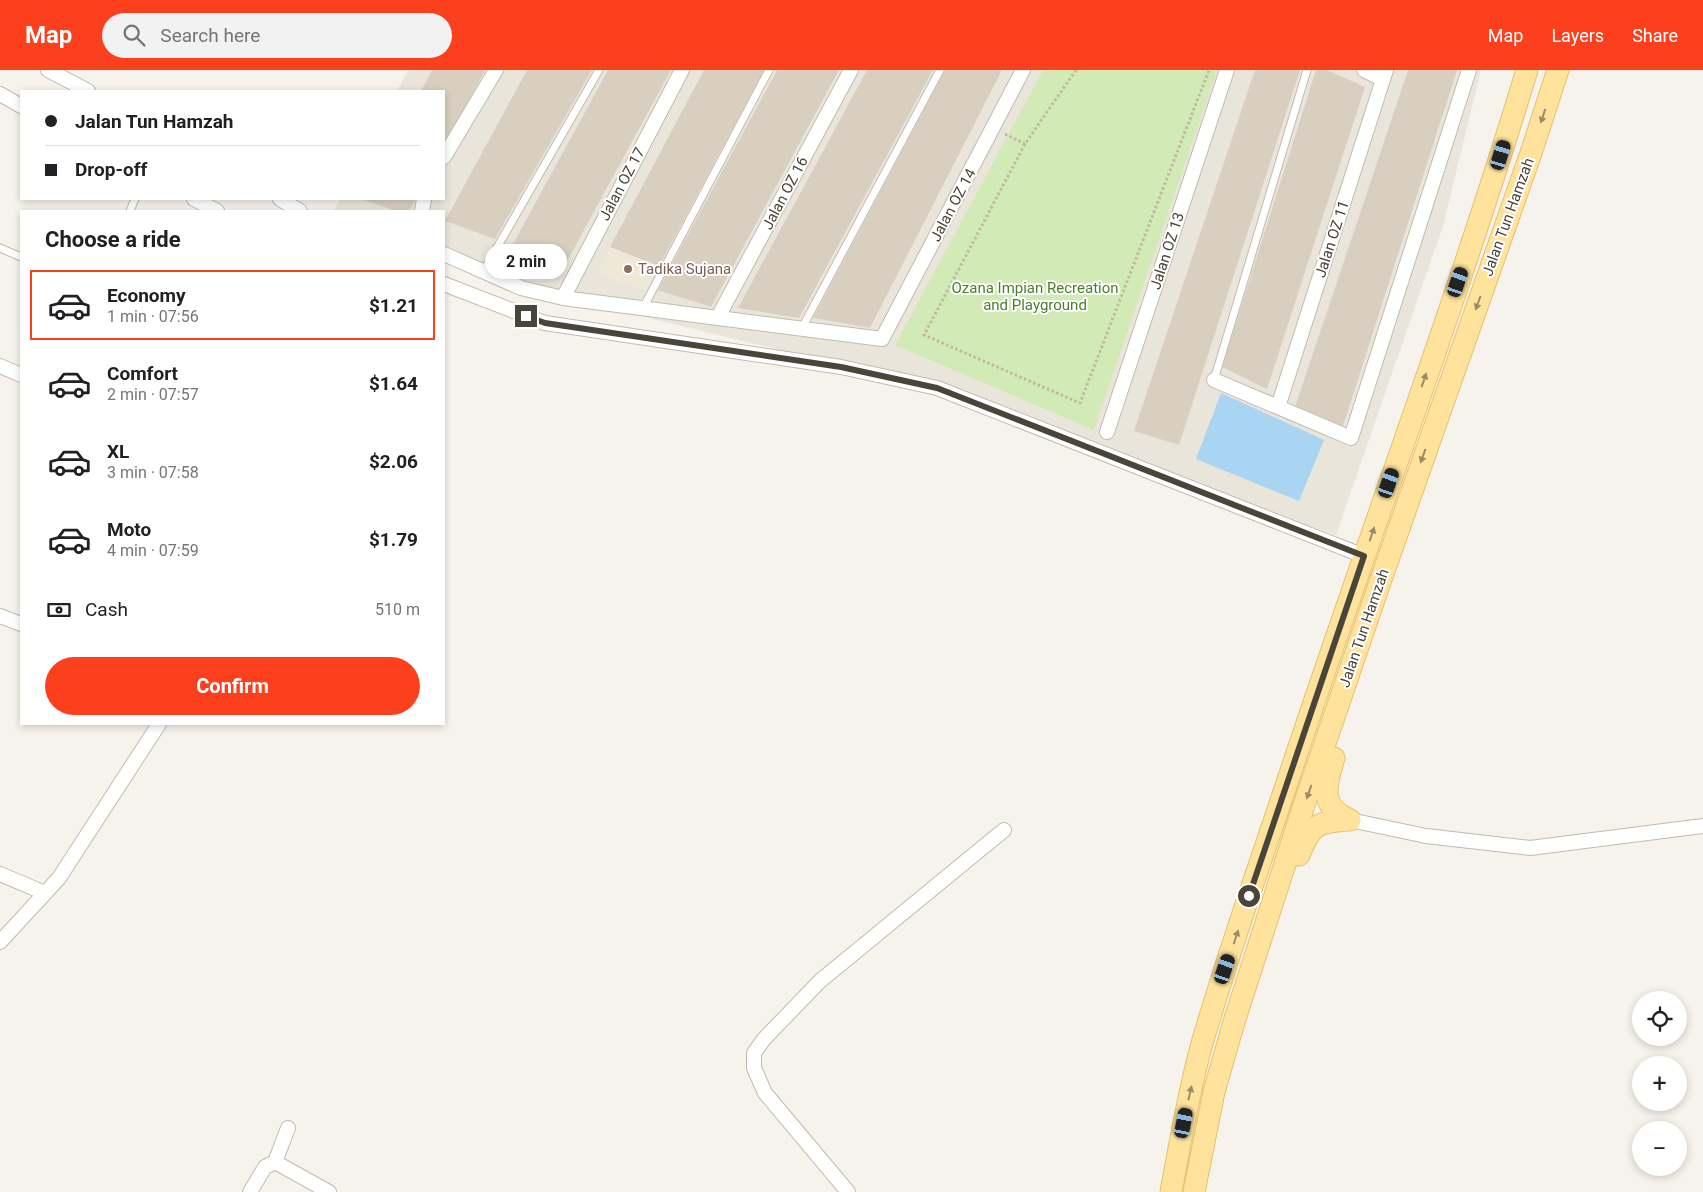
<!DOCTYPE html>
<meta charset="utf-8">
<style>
body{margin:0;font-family:Roboto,sans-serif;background:#f2f2f2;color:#202124;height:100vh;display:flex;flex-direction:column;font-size:19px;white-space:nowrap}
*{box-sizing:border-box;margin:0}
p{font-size:16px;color:#757577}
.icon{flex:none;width:28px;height:28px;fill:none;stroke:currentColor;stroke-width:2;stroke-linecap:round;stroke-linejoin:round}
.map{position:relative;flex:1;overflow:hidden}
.panel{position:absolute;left:20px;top:140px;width:425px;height:515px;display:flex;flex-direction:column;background:#fff;border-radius:0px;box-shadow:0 2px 8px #0003}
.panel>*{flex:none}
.hud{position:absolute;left:20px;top:20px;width:425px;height:110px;border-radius:0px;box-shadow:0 2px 8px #0003;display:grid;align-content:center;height:110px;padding:0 25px;background:#fff}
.buttons{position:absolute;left:1632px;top:921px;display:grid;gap:10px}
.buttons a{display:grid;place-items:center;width:55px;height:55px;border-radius:50%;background:#fff;box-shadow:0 2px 8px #0003;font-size:25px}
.end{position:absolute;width:22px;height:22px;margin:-11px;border:6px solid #4b4439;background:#fff;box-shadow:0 0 0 2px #fff}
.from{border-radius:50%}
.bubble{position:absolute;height:35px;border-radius:18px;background:#fff;box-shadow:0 2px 8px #0003;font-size:16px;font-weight:700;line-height:35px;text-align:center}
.car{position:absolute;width:15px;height:30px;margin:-15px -8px;border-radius:6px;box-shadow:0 0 4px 1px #0007;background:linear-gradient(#222 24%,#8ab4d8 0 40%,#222 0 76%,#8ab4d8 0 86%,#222 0)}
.hud b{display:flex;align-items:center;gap:18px;height:48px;font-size:19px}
.hud b+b{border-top:1px solid #e0e0e0}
.hud i{width:12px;height:12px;background:#202124}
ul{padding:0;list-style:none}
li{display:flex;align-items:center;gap:15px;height:70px;margin:0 10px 8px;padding:0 15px;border:2px solid transparent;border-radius:0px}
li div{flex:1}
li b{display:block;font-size:19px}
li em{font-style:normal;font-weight:700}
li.on{border-color:#fc3f1d}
li>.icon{width:45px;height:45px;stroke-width:1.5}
h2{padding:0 25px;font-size:22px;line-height:60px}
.pay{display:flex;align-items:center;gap:12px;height:55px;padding:0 25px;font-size:19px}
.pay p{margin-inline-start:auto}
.button{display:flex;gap:10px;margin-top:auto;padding:10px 25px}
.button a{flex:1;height:58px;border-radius:30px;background:#fc3f1d;color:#fff;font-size:20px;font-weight:700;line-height:58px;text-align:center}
header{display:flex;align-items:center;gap:30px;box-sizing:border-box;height:70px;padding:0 25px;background:#fc3f1d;color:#fff}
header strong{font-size:24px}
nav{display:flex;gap:28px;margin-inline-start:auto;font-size:18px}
.search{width:350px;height:45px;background:#f2f2f2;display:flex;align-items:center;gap:12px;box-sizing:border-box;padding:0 18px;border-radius:28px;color:#757577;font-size:19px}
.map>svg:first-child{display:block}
.residential{fill:#eae5da}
.education{fill:#efe8d6}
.green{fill:#d2eab5}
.water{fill:#a9d4f2}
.building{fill:#d8cfc1}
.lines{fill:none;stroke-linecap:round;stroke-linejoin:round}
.service-casing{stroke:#c2bbae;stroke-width:9}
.minor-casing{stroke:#c2bbae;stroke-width:16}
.primary-casing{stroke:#e6c16a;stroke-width:23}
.path{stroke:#c4b79f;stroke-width:3;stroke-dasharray:2.5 2.5;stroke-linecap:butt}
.service{stroke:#fff;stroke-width:7}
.minor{stroke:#fff;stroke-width:14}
.primary{stroke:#ffe39c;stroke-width:21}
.oneway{fill:#9c8c66}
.route{stroke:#4b4439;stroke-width:6}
.education-dot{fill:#8d6e63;stroke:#fff;stroke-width:2}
.labels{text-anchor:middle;stroke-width:4;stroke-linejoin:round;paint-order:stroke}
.street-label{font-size:15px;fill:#4b4439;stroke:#fff}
.education-label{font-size:15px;fill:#785e54;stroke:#fff;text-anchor:start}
.park-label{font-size:15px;fill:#4a7f2a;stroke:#fff}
</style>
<header>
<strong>Map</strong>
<div class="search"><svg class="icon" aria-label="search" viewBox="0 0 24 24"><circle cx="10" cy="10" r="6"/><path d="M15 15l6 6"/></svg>Search here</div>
<nav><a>Map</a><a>Layers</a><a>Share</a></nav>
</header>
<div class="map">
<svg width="1703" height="1122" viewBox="0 0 1703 1122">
<rect width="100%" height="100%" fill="#f6f3ec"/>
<path class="residential" d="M408,0H1481L1443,156L1336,465L1101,387L875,301L759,275L563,227L444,182V141H334L340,129H444V21H397Z"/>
<path class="education" d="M610,177L659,196L645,221L597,203Z"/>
<path class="green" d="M1043,0H1217L1094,360L895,275Z"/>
<path class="water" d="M1221,323L1324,370L1299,431L1196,389Z"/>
<path class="building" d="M432,0H485L444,76V21H421Z
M527,0H592L495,169L445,151Z
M608,0H671L565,195L513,174Z
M704,0H764L659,196L610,177Z
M777,0H839L711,237L658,220Z
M867,0H933L799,248L738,238Z
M945,0H1002L870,258L813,248Z
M1255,0H1300L1179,375L1134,361Z
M1316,0H1327L1365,17L1267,319L1222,297Z
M1408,0H1457L1343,356L1295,337Z
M364,129H416L409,141H396L364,130Z"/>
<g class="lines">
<defs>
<path id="service" d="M130,141L135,129
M0,178L21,187
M483,202L599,0
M643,238L769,0
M802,258L940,0
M1214,310L1307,0"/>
<path id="minor" d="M48,0L88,21
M1364,0L1382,9
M0,24L21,36
M444,87L496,0
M194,129L217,141
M280,129L300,141
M422,141L424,129
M444,184L521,218L563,228L882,269L1023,0
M444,214L545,253L841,297L937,318L1364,486
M563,228L682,0
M718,247L851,0
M0,296L21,305
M1214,310L1351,368L1469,0
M1278,337L1386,0
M1107,362L1227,0
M0,546L21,554
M1350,750L1426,766L1530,778L1703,756
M0,804L45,823
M0,872L59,808L159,654
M275,1092L288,1058
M250,1122L265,1097L275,1092L329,1122
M848,1122L765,1023L754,998V983L764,969L820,911L1004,760"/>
<path id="primary" d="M1334,688C1326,716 1318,736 1350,750
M1299,785C1312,753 1317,752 1350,750
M1171,1122C1180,1074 1188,1025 1201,977C1227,886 1259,797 1289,707C1367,471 1455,238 1527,0
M1194,1122L1214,1022L1234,952L1303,738L1378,518L1531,83L1558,0"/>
</defs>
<use href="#service" class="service-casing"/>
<use href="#minor" class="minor-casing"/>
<use href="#primary" class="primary-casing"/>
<path class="path" d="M1076,0L1025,74L924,265L1080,333L1209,0
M1005,64L1025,74"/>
<use href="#service" class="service"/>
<use href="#minor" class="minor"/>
<use href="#primary" class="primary"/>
</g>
<defs><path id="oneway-solid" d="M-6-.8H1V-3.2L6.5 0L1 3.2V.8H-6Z" transform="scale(1.25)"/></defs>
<g class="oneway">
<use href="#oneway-solid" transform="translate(1543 46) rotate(108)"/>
<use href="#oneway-solid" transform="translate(1478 233) rotate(110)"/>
<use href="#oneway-solid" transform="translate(1424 310) rotate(-71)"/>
<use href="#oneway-solid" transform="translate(1423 386) rotate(110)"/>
<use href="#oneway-solid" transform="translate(1372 464) rotate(-71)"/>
<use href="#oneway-solid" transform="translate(1309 722) rotate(109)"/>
<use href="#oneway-solid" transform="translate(1236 867) rotate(-72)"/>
<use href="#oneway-solid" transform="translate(1190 1023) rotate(-77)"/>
</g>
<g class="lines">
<path class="route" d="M526,246L545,253L841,297L937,318L1364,486L1249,826"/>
</g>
<circle class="education-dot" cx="628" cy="199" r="5"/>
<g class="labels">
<g class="street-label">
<text transform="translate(622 114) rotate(-62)" y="5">Jalan OZ 17</text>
<text transform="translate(785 123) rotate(-62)" y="5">Jalan OZ 16</text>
<text transform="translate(953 135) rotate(-62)" y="5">Jalan OZ 14</text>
<text transform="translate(1508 147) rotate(-70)" y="5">Jalan Tun Hamzah</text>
<text transform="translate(1332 169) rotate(-72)" y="5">Jalan OZ 11</text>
<text transform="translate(1167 181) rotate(-72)" y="5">Jalan OZ 13</text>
<text transform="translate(1364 558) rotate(-71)" y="5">Jalan Tun Hamzah</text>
</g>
<g class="education-label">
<text x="638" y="204">Tadika Sujana</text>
</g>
<g class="park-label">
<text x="1035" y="223">Ozana Impian Recreation<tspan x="1035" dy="17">and Playground</tspan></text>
</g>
</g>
</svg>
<div class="buttons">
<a><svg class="icon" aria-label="locate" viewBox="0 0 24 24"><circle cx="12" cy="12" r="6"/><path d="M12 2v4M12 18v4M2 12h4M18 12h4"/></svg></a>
<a>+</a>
<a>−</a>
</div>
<i class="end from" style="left:1249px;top:826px"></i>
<i class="end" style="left:526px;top:246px"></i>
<div class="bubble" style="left:485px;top:174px;width:82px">2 min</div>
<i class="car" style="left:1501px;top:85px;rotate:17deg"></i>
<i class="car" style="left:1458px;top:212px;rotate:19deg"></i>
<i class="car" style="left:1389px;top:413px;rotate:19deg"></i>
<i class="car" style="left:1225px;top:899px;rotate:19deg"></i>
<i class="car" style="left:1184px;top:1053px;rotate:11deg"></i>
<div class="hud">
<b><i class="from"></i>Jalan Tun Hamzah</b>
<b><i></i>Drop-off</b>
</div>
<section class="panel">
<h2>Choose a ride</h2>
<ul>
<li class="on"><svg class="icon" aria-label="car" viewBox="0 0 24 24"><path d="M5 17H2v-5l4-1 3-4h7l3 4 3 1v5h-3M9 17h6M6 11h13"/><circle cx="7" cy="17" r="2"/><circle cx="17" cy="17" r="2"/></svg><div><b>Economy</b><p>1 min · 07:56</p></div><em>$1.21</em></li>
<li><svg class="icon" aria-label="car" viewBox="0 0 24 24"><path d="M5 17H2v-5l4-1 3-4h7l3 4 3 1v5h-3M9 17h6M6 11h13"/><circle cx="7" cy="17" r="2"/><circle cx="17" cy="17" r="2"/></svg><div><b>Comfort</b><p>2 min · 07:57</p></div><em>$1.64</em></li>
<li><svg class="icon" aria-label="car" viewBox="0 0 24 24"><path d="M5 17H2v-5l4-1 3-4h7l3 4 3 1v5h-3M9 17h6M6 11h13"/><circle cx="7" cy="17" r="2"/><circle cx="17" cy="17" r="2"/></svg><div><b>XL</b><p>3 min · 07:58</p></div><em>$2.06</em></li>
<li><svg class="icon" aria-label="car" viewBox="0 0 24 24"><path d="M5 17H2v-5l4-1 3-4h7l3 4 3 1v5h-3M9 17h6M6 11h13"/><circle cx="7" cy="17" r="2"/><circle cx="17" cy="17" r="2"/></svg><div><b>Moto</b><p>4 min · 07:59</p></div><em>$1.79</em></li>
</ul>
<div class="pay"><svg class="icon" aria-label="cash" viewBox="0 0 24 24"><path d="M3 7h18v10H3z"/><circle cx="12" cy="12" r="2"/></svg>Cash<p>510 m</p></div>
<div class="button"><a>Confirm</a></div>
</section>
</div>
